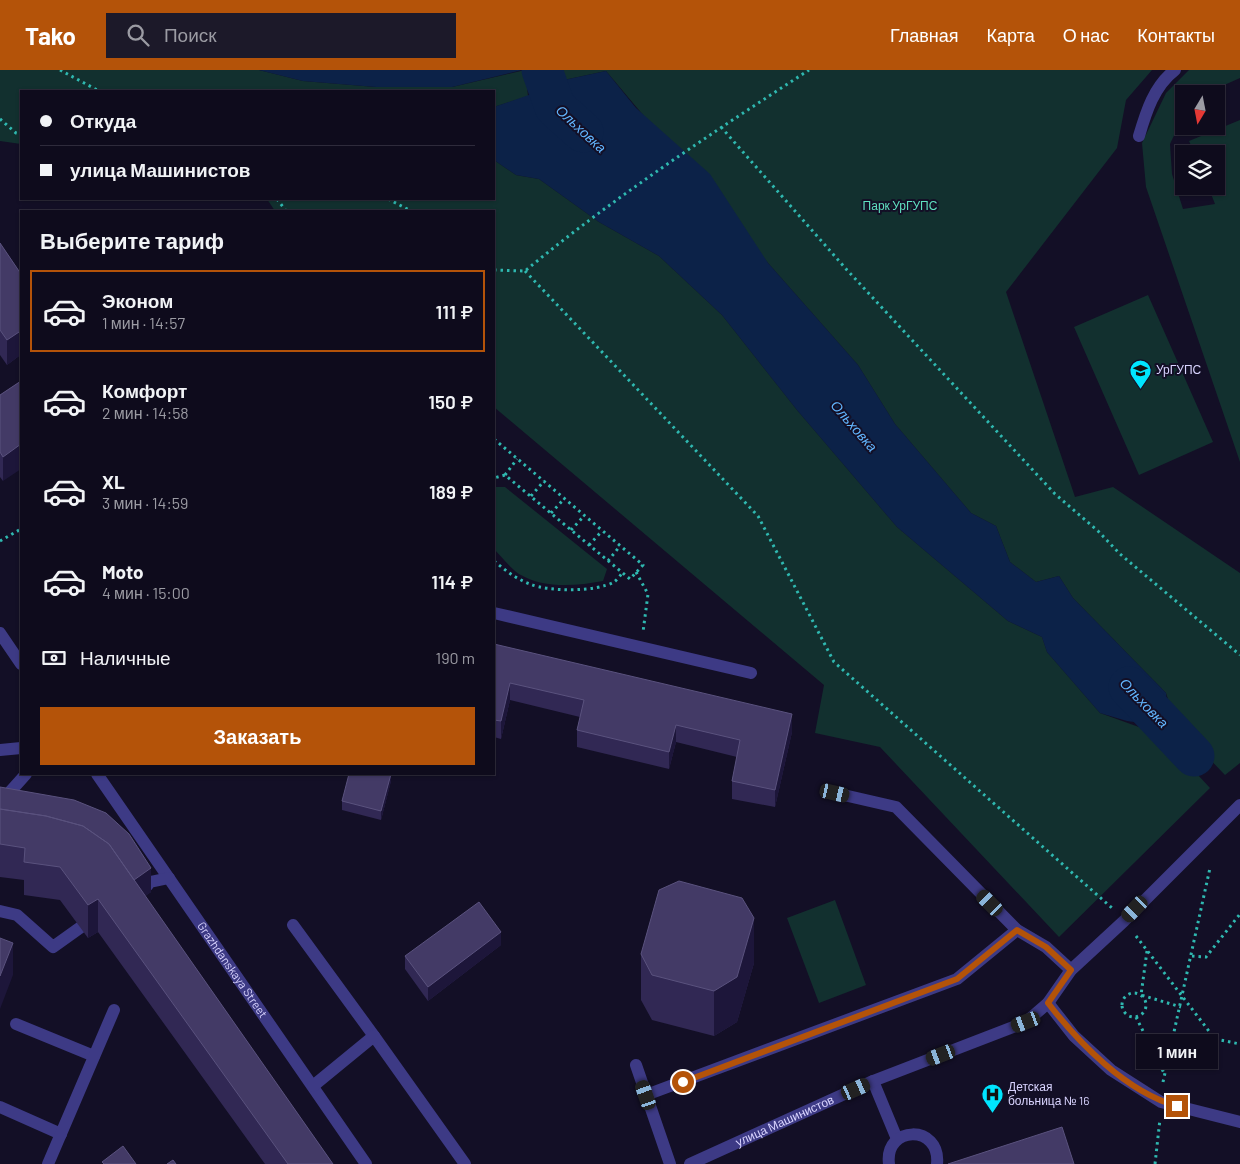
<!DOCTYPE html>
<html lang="ru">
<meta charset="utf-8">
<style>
body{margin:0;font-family:Barlow,sans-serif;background:#1c1929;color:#f1f3f6;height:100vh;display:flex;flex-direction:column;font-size:19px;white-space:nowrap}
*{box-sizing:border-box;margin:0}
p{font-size:16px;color:#9b9ba3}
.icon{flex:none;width:28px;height:28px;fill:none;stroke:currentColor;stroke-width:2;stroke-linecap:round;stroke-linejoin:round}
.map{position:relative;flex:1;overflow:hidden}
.drawer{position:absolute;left:20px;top:140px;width:475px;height:565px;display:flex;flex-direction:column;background:#0e0b1c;border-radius:0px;box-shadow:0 1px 4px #0004,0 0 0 1px #2e2b3b}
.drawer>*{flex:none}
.guide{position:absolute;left:20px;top:20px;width:475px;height:110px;border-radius:0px;box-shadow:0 1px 4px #0004,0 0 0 1px #2e2b3b;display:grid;align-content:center;height:110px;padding:0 20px;background:#0e0b1c}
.needle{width:32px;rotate:190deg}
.controls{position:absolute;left:1175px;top:15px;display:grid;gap:10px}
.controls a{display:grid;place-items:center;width:50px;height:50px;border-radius:0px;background:#0e0b1c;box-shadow:0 1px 4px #0004,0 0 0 1px #2e2b3b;font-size:25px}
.end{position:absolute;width:22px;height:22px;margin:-11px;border:6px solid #b45309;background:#fff;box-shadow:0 0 0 2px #fff}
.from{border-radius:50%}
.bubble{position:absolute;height:35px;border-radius:0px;background:#0e0b1c;box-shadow:0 1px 4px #0004,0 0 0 1px #2e2b3b;font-size:16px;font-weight:600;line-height:35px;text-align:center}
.car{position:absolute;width:15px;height:30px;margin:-15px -8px;border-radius:6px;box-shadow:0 0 4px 1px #0007;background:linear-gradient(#222 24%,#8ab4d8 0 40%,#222 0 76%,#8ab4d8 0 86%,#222 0)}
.guide b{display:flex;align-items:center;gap:18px;height:48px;font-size:19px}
.guide b+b{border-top:1px solid #2e2b3b}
.guide i{width:12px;height:12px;background:#f1f3f6}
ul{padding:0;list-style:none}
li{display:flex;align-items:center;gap:15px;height:82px;margin:0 10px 8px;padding:0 10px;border:2px solid transparent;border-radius:0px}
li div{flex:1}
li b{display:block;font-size:19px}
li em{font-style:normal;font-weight:600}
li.current{border-color:#b45309}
li>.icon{width:45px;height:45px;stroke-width:1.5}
h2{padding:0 20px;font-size:22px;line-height:60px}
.pay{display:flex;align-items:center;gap:12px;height:55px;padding:0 20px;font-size:19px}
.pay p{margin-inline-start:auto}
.button{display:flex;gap:10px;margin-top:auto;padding:10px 20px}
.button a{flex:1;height:58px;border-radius:0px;background:#b45309;color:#fff;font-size:20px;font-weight:600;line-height:58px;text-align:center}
header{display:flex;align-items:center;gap:30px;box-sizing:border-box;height:70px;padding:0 25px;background:#b45309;color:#fff}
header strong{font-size:24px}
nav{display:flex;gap:28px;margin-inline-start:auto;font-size:18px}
.search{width:350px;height:45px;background:#1c1929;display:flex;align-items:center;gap:12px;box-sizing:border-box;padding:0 18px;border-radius:0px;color:#9b9ba3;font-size:19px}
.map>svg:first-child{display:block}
.green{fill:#12302f}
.water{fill:#0c2248}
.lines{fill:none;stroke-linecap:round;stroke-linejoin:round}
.river{stroke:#0c2248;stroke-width:41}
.path{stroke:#2fb8b0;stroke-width:3;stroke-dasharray:2.5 4;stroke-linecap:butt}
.minor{stroke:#3d3a85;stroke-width:12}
.wall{fill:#312854}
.shaded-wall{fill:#1d163a}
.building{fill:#433a66;stroke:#5a527e}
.route{stroke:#b45309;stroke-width:6}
.labels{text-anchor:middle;stroke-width:4;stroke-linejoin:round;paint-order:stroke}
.park-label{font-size:12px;fill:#5fe0c0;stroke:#130f26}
.poi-label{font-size:12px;fill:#d9d4ff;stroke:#130f26;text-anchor:start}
.street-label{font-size:12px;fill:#d9d4ff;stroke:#130f26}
.water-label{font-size:14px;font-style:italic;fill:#62b6ff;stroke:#130f26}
</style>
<header>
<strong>Tako</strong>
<div class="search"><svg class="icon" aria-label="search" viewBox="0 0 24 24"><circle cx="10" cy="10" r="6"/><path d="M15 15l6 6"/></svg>Поиск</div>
<nav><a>Главная</a><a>Карта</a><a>О нас</a><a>Контакты</a></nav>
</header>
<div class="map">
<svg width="1240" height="1094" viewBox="0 0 1240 1094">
<rect width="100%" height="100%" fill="#130f26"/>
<path class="green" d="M0,0H259L303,11L376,17H452L525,0L528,26L494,37V21H21V74L0,71Z
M558,0H1152L1126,30L1117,78L1006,222L1075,427L1113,417L1240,503V693L1225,705L1176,654L1166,623L1073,528L1059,506L1036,512L1010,492L996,456L971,443L895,354L858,295L768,193L606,1L564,10Z
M1189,0H1240V8L1204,24H1184V44L1170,74L1172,104L1183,139L1215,134L1208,116H1216V84H1195L1189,71L1240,50V392L1146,117L1142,73L1166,23Z
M494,90L516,105L539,109L599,152L659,186L722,245L797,340L897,457L1008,551L1042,567L1047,582L1100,643L1161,665L1210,718L1059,867L880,677L815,663L824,615L494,337V141H275L267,129H494Z
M1148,225L1213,372L1139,405L1074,257Z
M494,417H505L607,499L603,511C576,516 544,519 519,504C510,498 502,487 494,479Z
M835,830L866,915L819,933L787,848Z"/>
<path class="water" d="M259,0H522L452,17H376L303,11Z
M606,1L636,38L710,104L768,193L858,295L895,354L971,443L996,456L1010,492L1036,512L1059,506L1073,528L1166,623L1169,657L1127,651L1100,643L1047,582L1042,567L1008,551L897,457L797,340L722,245L659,186L599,152L539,109L516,105L494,90V37L549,18L564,10Z"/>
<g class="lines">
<path class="river" d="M542,0L555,37L583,62
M1129,617L1194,686"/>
<path class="path" d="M60,0L99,21
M0,49L16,63L21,64
M721,57L847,200L1055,424L1098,461L1120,484L1240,585
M277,129L286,141
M388,129L411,141
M494,200L525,201C614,127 712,63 809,0
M525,201L758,446L834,592L1112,838
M494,369L643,495L630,509L505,405L494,408
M505,405L517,389
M531,426L544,411
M551,443L564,429
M571,460L584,446
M0,471L21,459
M589,475L602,461
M494,491C505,500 516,509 530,514C549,522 596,522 614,512C617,510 620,506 622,503
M608,491L620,476
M636,502L648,524L643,562
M1136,866L1215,969L1240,974
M1147,881L1141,925L1181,937
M1192,886L1206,887L1240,844
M1122 935a12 12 0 1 1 24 0a12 12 0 1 1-24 0Z
M1136,947L1165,1005
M1163,1012L1210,798
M1155,1094L1160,1049"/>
<g class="minor">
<path d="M1139,66C1146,42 1154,16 1175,0"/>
<path d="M494,543L751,603"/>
<path d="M0,563L21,594"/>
<path d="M0,680L21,678"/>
<path id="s1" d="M97,704L366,1094"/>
<path d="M835,723L896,737L1017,860L1046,877L1071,900"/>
<path d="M1,732L26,704"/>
<path d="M147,816L150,812L169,808"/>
<path d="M0,841L17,845L53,877L81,857"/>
<path d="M293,855L374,966"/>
<path d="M1048,933L1074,966L1111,1000L1161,1032L1240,1052"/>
<path d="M16,954L94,986"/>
<path d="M636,995L670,1094"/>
<path d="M873,1011L897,1069"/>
<path d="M313,1016L374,966L465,1094"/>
<path d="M646,1025L957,909L1017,860"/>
<path d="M0,1037L61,1064"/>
<path d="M48,1094L114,940"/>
<path id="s2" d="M690,1094L873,1011L1026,952L1048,933L1071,900L1124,851L1240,735"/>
<path d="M889,1094C884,1055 941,1054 937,1094"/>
</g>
</g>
<path class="wall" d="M0,173L21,204V289L19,286L7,295L0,285Z
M21,311L3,411L0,407V325Z
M494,574L792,662L775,737L732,729V711L737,687L676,672L669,699L577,677V660L580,647L510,630L501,669L494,667Z
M391,704V711L381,750L342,740V731Z
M0,717L151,822L145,826L333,1094H265L98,862L88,868L60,830L24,825V810L0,807Z
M501,875L428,931L405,899V886Z
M641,884L754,893L737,952L714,966L652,950L641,930Z"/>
<path class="shaded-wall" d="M19,262V286L7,295V270Z
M21,374V399L3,411V387Z
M510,613V630L501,669V651Z
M792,644V662L775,737V720Z
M676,655V672L669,699V682Z
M391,704V711L381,750V741Z
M151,798V822L131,837V812Z
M98,829V862L88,868V835Z
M754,848V893L737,952L714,966V921Z
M501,862V875L428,931V917Z
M13,873V905L0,939V906Z"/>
<path class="building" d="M0,173L21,204V265L19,262L7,270L0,260Z
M21,311V374L3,387L0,382V325Z
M494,574L792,644L775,720L732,711L740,670L676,655L669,682L577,660L584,630L510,613L501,651L494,650Z
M349,704H391L381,741L342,731Z
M0,717L74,730L106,743L129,764L151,798L134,810L109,774L83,756L46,746L0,739Z
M0,739L46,746L83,756L109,774L333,1094H288L98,829L88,835L60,797L24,792L25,778L0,774Z
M679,811L742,828L754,848L737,907L714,921L652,905L641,884L659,820Z
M479,832L501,862L428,917L405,886Z
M0,868L13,873L0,906Z
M1062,1057L1074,1094H948Z
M123,1076L136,1094H104L102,1092Z
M173,1090L176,1094H167Z"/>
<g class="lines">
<path class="route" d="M683,1012L957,909L1017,860L1046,877L1071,900L1048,933C1079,973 1126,1022 1177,1036"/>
</g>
<defs>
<symbol id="university-pin" viewBox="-11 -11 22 30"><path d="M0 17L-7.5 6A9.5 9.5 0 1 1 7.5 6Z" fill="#00e5ff" stroke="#130f26"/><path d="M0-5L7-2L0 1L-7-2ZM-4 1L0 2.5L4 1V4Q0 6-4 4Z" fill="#111"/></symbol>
<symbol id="hospital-pin" viewBox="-11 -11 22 30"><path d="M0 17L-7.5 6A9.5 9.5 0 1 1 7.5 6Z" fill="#00e5ff" stroke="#130f26"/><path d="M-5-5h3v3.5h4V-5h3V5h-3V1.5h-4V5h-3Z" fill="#111"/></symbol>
</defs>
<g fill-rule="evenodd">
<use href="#university-pin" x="1128" y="288" width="25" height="34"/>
<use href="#hospital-pin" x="980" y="1012" width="25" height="34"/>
</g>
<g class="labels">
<g class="park-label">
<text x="900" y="140">Парк УрГУПС</text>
</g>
<g class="poi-label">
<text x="1156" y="304">УрГУПС</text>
<text x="1008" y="1021">Детская<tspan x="1008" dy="14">больница № 16</tspan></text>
</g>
<g class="street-label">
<text dy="4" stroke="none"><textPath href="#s1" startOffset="238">Grazhdanskaya Street</textPath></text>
<text dy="4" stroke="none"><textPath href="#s2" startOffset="104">улица Машинистов</textPath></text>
</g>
<g class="water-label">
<text transform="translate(581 59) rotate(43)" y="5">Ольховка</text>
<text transform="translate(854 356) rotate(49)" y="5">Ольховка</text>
<text transform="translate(1144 633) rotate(46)" y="5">Ольховка</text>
</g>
</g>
</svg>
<div class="controls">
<a><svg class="needle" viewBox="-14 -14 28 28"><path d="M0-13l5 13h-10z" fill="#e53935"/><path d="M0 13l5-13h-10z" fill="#9b9ba3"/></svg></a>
<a><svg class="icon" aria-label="layers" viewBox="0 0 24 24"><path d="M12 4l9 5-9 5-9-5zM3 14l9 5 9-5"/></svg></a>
</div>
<i class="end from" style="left:683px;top:1012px"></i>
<i class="end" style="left:1177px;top:1036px"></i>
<div class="bubble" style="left:1136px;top:964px;width:82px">1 мин</div>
<i class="car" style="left:835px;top:723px;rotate:103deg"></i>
<i class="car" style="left:990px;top:833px;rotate:315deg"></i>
<i class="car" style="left:1135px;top:839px;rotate:224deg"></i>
<i class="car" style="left:1026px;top:952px;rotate:249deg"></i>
<i class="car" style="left:941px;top:985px;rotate:249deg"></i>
<i class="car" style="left:856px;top:1019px;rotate:66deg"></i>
<i class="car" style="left:646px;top:1025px;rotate:341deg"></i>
<div class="guide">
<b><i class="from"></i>Откуда</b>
<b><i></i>улица Машинистов</b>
</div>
<section class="drawer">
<h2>Выберите тариф</h2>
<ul>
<li class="current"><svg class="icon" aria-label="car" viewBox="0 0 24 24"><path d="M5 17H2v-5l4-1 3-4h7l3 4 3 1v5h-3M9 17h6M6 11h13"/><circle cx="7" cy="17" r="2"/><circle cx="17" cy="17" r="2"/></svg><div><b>Эконом</b><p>1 мин · 14:57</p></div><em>111 ₽</em></li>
<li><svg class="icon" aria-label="car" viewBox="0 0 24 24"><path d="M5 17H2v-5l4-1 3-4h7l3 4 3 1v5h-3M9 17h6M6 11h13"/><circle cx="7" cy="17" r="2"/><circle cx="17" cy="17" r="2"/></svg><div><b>Комфорт</b><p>2 мин · 14:58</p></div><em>150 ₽</em></li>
<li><svg class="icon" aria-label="car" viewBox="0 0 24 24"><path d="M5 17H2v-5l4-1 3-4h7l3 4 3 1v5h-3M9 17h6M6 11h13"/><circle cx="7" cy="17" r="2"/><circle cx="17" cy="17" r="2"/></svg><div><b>XL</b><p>3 мин · 14:59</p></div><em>189 ₽</em></li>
<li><svg class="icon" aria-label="car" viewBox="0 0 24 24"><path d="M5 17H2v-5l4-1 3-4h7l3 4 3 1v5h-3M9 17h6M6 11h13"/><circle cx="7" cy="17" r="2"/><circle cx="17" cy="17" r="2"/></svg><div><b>Moto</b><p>4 мин · 15:00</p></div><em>114 ₽</em></li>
</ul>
<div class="pay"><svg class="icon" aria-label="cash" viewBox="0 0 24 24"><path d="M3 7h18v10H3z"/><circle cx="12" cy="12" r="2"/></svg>Наличные<p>190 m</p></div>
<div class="button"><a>Заказать</a></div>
</section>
</div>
